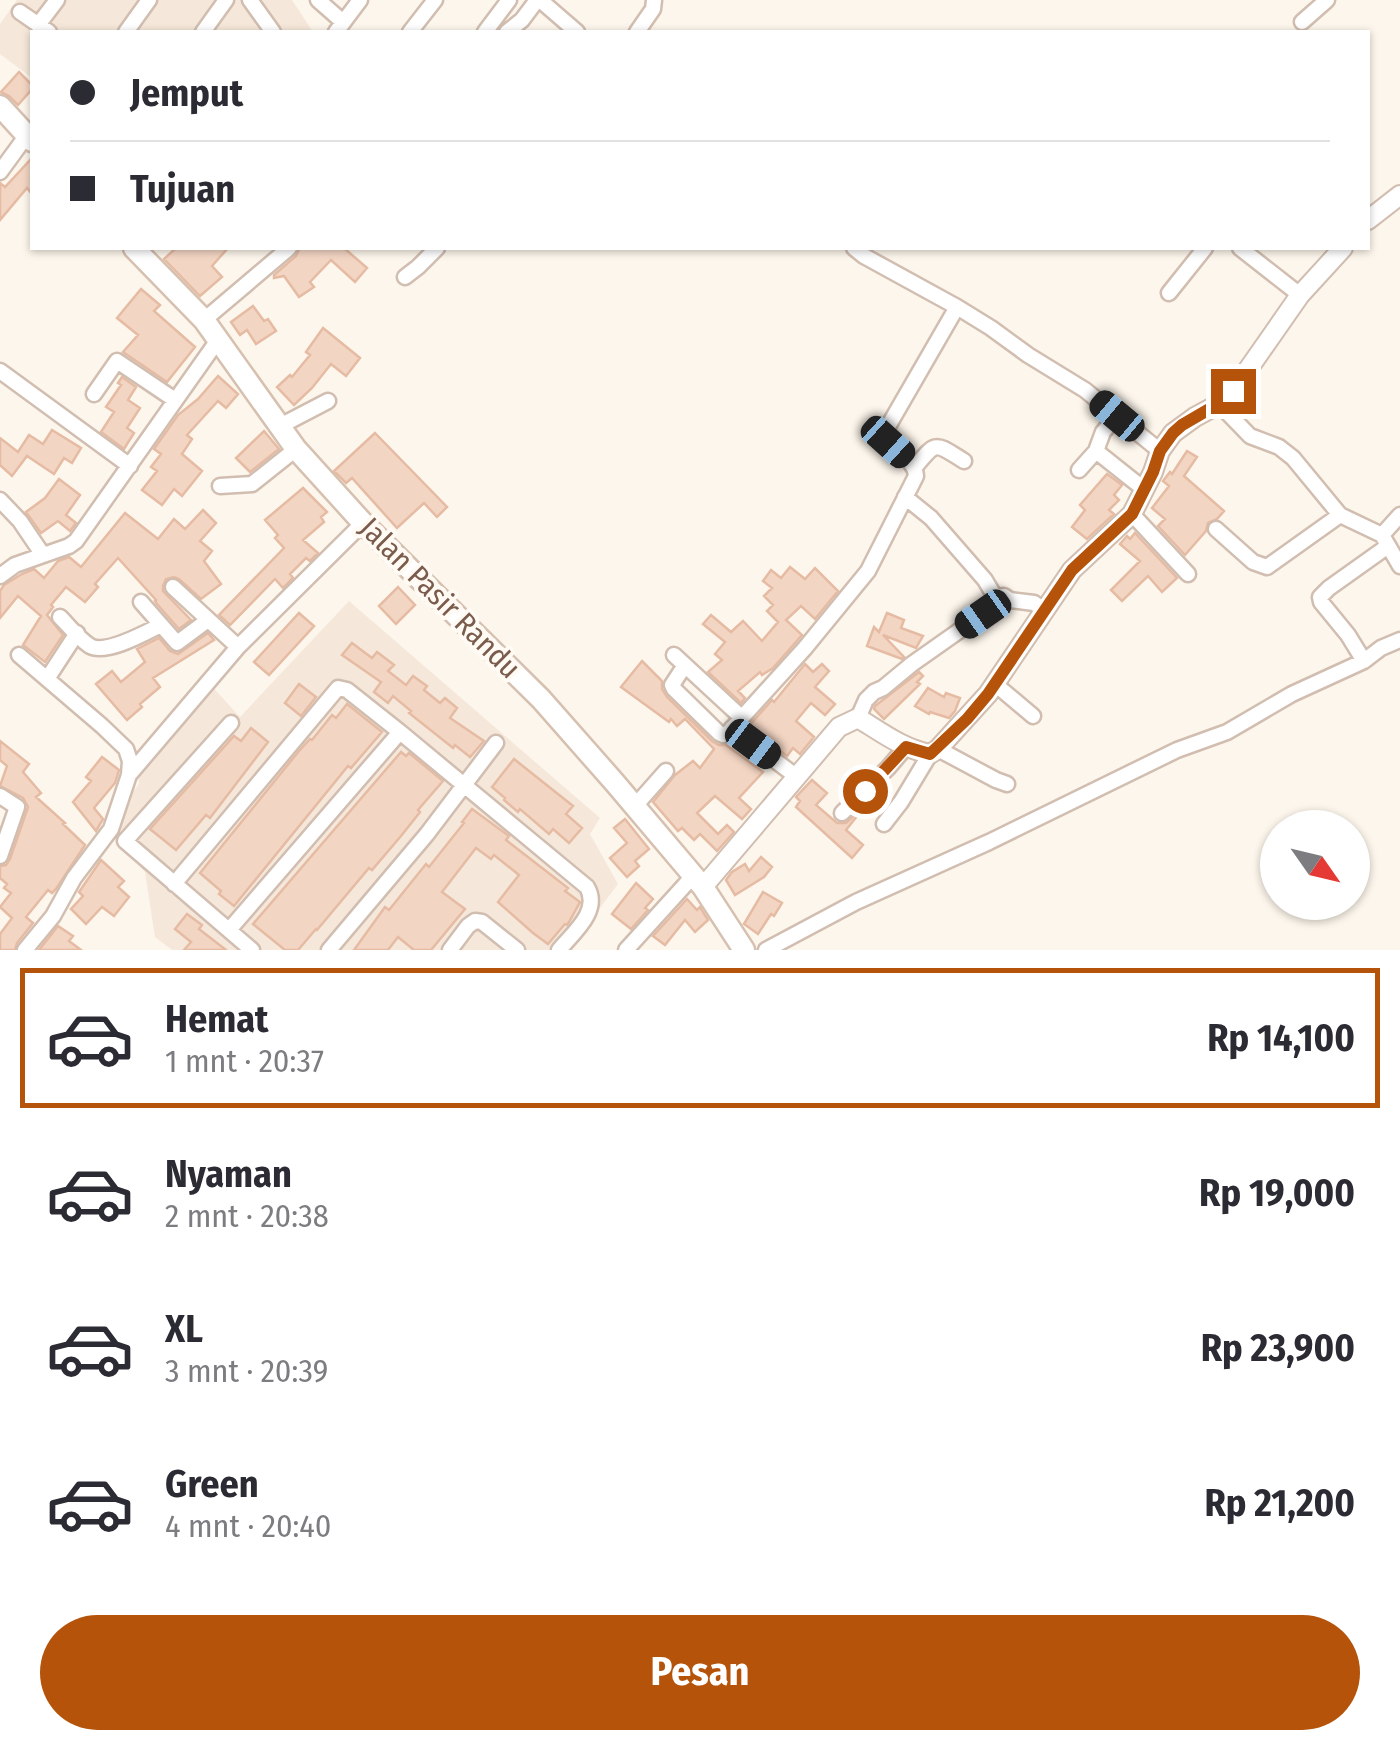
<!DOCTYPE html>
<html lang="id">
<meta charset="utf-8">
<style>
body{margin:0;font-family:"Fira Sans Condensed",sans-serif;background:#f7f7f7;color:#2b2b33;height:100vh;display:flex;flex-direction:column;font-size:38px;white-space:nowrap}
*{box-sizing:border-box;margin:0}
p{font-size:32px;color:#7c7c81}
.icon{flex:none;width:55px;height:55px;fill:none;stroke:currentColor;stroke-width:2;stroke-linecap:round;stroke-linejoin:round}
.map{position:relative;height:950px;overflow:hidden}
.drawer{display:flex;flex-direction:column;background:#fff;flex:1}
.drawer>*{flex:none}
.top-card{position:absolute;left:30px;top:30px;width:1340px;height:220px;border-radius:0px;box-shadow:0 2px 8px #0004;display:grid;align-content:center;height:220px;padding:0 40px;background:#fff}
.needle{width:65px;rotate:124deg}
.fabs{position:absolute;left:1260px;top:810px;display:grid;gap:20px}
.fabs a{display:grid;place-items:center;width:110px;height:110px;border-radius:50%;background:#fff;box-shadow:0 2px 8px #0004;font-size:50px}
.end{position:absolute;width:45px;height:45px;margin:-22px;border:12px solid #b45309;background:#fff;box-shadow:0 0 0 5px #fff}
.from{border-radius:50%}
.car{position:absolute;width:30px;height:60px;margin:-30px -15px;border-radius:12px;box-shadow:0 0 8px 2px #0007;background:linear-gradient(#222 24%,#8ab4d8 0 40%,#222 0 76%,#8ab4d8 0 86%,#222 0)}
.top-card b{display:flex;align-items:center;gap:35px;height:95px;font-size:38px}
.top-card b+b{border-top:2px solid #e1e1e2}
.top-card i{width:25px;height:25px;background:#2b2b33}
ul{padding:18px 0 0;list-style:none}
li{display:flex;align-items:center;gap:30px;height:140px;margin:0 20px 15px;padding:0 20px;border:5px solid transparent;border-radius:0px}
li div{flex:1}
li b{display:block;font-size:38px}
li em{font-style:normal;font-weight:700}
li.current{border-color:#b45309}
li>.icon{width:90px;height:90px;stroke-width:1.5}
.button{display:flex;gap:20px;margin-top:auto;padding:20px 40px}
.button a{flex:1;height:115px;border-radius:60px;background:#b45309;color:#fff;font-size:40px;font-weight:700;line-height:115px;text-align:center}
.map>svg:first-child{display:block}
.residential{fill:#f5e8da}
.building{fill:#f3d5c3;stroke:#e6bba3;stroke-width:2.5}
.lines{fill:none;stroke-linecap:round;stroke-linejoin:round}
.minor-casing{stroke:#d1beb0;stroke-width:19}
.tertiary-casing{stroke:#d1beb0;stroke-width:22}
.secondary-casing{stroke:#d6c0b0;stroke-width:25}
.minor{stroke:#fff;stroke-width:14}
.tertiary{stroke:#fff;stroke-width:18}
.secondary{stroke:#fff;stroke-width:20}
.route{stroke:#b45309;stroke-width:12}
.labels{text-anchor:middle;stroke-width:8;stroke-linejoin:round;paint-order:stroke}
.street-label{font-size:30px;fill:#7a5c4d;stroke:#fffaf3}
</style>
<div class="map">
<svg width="1400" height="950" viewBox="0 0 1400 950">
<rect width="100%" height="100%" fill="#fdf6ec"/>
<path class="residential" d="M17,0H292L313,32H32V78L0,54V24Z
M349,601L600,818L590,834L618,884L575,941L572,950H172L155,937L145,872L119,844L117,811L139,784L138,765L208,682L240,717Z"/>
<path class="building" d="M19,72L32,85V89L18,105L9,96L1,92Z
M32,158V194L27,188L0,220V183L5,187Z
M176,248H228L212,266L222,277L200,296L164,259Z
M300,248H344L367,268L355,282L331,260L310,282L314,287L299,297L284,276L274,278V275L296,256Z
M141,289L160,305L154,311L195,347L167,382L123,352L138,335L117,318Z
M253,306L264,321L268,319L276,331L256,344L247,330L240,335L231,322Z
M323,328L360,358L346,376L331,364L312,388L294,405L277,387L290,375L292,377L310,355L306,352Z
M218,376L238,394L226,408L218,401L187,435L192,439L182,454L202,471L182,496L174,489L162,505L142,490L157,471L151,467L161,454L154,449L178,415L198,399Z
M122,377L136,387L128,400L140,408L127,428L134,433L124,449L101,432L114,412L106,407L121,385L118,383Z
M52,430L81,448L72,463L64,458L54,474L27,456L12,476L0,465V438L18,452L29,435L43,444Z
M264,431L279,449L250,472L236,458Z
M375,433L447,507L437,517L424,503L397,528L352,478L346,483L334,471Z
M1187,451L1197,457L1184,476L1224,511L1217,519L1208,523L1206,531L1185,555L1158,526L1165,519L1152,508L1169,486L1163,481L1170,472L1172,474Z
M1107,474L1122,485L1114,495L1119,500L1109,510L1114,514L1087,539L1072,527L1085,510L1080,505Z
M59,479L80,495L66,515L76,523L70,531L58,521L41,533L26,512L45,498Z
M303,488L327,512L321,517L324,522L303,540L318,553L310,561L306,558L290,574L293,578L283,588L275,579L230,625L219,615L284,548L275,538L278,535L265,520Z
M203,510L216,523L200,541L212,551L204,561L221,584L201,599L179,579L174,577L166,579L163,586V591L191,620L179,629L157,604L155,601L156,600L118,558L95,584L98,587L85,602L66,587L51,605L53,607L47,615L63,635L45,662L23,645L41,616L18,596L0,618V591L4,585L22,574L34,569L44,578L58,561L69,557L81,567L125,513L158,539L174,519L185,529Z
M1135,533L1177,578L1162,592L1148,576L1122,601L1111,590L1140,561L1120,544L1127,536L1130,539Z
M790,567L805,579L815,568L838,591L815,619L801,606L786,620L802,635L773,668L762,675L760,672L738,691L745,698L741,703L708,672L722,660L715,654L725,642L703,624L711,615L731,632L743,621L762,641L778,622L767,611L773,605L764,596L772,588L763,581L771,570L781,578Z
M398,587L415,605L396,624L379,606Z
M299,613L314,626L269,675L254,662Z
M887,613L904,620L901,628L923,636L916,648L883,635L904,657L902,659L867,646L874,627L879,632Z
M208,633L214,640L153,678L160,687L140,704L142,707L127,720L96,684L112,671L121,682L145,662L137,649L159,638L170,651L178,654Z
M352,643L372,658L377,652L394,665L388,671L406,685L413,676L427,686L424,690L440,703L445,698L457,708L450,718L484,741L470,757L455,745L453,748L409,713L411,711L393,696L388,703L374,692L381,682L342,655Z
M642,661L662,681V689L667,697L712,741L719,745H726L763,772L739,798L751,809L742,819L715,796L697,813L718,834L727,825L734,832L717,851L700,834L694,840L682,828L678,831L653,802L675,775L693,761L700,768L714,749L685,719L677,726L671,719L669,722L621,687Z
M805,664L813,672L822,664L829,671L815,687L835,704L825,715L811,703L796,721L814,737L800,754L793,748L787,756L748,727L772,700L774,702Z
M919,672L923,676L917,682L920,684L884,719L874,709L875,706Z
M299,684L316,697L301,716L285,703Z
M928,688L944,697L946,693L960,698L955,711L949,718L930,712L929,714L915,706Z
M347,704L382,732L351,768L348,766L234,906L219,894L221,891L200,873L299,751L310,739L312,740L332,715L336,718Z
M251,728L268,742L210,818L206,815L176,850L150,829L234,736L241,741Z
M0,741L29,764L23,772L41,793L36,797L65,823L63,824L85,845L56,889L52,893L48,890L26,917L33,923L17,943L15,950H0V934L12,918L0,907L11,893L4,888L7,884L0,878V866L6,865L10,859L28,807L23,798L0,786L7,766L0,760Z
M401,752L406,756L409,753L443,781L418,810L420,812L401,836L372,870L369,868L317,930L316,929L298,950H285L253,924Z
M102,757L119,770L115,783L94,808L103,819L96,831L73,802L91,781L86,777Z
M514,759L573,806L566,814L582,828L569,843L553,829L549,834L520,809L518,812L504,800L505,798L492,787Z
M812,780L827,793L816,805L837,823H846L860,810L861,811L846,830L863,845L852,858L796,807L800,801L796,797Z
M472,809L509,836L506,840L568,888L565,891L580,902L569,922L567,925L565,924L548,944L533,933L498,902L519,875L494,855L491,859L476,848L442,892L465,909L431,950H414L398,937L388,950H354L385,907L389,910L426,864L429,867L464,823L462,822Z
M625,819L649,849L635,861L639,866L627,877L610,858L627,843L614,828Z
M761,857L772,867L764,877L735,895L726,880L732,872L745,864L749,871Z
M101,860L124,881L118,887L129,897L114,916L102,907L86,924L71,909L83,896L79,892Z
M636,883L653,899L645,908L648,910L631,929L612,914Z
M763,892L782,903L774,916L771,914L758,934L744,924Z
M687,899L697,910L700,907L708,920L695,932L685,920L665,945L653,936Z
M187,914L202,925L199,929L226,950H184L191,942L175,929Z
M58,926L73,936L69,941L81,950H39Z"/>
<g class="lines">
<defs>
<path id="minor" d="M250,0L273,32
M318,0L343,22
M540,0L577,32
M20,12L49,32
M1302,22L1327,0
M38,25L57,0
M126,32L149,0
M203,32L226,0
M336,32L360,0
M410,32L435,0
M485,32L509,0
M507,32L522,20L537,0
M637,32L653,9L654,0
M0,172L27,135
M854,248L864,256L957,307L991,328L1028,355L1085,390L1160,451
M1240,248L1300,295
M405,277L418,267L437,248
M1169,293L1205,248
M204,320L289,248
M0,371L130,466
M94,394L117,361L175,400
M1219,404L1250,436L1279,447L1293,458L1340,515L1382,535
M280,426L328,401
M1096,451L1145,490
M915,467C937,440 935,443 964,461
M1079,470L1096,451L1103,432L1117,416
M220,486L252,484L296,449
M905,497L931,518L985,580L995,597L1004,596L1010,600L1034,603L1044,610
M0,500L20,521L43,555
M1132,514L1188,574
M1400,515L1382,535L1400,566
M1216,529L1253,562L1267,567L1340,515
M0,576L15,565L69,546L76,541L218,340
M173,587L238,647
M141,602L177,643L208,620
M60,617C69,626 79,639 90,646C106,655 145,633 161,625
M19,655L102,726L126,749L130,761L129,775L111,829L74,878L53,916L25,950
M674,655L741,717
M1364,661L1348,635L1321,602L1320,597L1329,588L1388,546
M685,665L672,685L674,689L719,733L723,735L728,733L805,648L868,571L916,476C915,459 893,450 884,436L886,430L957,307
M47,679L77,633
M995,684L1033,716
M858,718L866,700L874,692L883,688L912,664L983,614
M231,723L125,841L252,950
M732,728L797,777
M938,749L996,780L1007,784
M129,775L238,647L363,523
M0,796L17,807L0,856
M635,806L666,771
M842,813L888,768L906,747
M884,824L901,802L930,754
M174,884L338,688L347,690L400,732
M229,930L400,732L587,887C601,911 573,933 559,950
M329,950L427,834L496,743
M450,950L468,926L475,921L482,922L517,950
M626,950L694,875
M766,950L856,902L989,842L1177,750L1227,732L1292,694L1364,661L1381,648L1400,640"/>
<path id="tertiary" d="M1368,220L1400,195
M703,887L839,727L858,718C881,732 903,749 930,754L938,749L988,694L1072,570L1132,514L1153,472L1160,451L1173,433L1195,417L1219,404L1233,391L1300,295L1343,248"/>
<path id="secondary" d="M0,106L32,141
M134,248L204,320L296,449L363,523L541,699L615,783L703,887L744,950"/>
</defs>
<use href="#minor" class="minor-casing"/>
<use href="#tertiary" class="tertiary-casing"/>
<use href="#secondary" class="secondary-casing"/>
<use href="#minor" class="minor"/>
<use href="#tertiary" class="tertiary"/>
<use href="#secondary" class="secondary"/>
</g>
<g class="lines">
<path class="route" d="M865,791L906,747L930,754L967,719L988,694L1072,570L1132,514L1153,472L1160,451L1173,433L1182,425L1218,404L1233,391"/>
</g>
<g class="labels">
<g class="street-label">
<text transform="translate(440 598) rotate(45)" y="10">Jalan Pasir Randu</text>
</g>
</g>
</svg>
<div class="fabs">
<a><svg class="needle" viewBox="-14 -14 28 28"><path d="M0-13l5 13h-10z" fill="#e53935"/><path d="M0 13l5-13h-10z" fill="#7c7c81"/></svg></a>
</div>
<i class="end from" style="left:865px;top:791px"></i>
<i class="end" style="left:1233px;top:391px"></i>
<i class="car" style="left:1117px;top:416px;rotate:310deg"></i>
<i class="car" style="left:888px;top:442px;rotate:132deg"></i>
<i class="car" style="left:983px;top:614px;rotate:235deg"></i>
<i class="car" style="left:753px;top:744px;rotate:127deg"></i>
<div class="top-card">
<b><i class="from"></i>Jemput</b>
<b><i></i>Tujuan</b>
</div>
</div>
<section class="drawer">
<ul>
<li class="current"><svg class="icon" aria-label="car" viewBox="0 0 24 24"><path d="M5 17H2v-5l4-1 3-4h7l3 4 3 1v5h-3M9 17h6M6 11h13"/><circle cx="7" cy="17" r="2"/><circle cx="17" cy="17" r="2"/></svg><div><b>Hemat</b><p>1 mnt · 20:37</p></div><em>Rp 14,100</em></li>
<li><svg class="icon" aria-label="car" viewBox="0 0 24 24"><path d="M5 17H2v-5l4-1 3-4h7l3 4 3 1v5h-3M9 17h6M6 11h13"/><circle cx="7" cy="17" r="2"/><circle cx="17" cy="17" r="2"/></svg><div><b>Nyaman</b><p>2 mnt · 20:38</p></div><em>Rp 19,000</em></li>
<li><svg class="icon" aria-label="car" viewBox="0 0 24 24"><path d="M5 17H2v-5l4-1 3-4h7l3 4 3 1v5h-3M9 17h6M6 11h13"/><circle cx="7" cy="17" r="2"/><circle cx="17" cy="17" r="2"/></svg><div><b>XL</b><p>3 mnt · 20:39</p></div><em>Rp 23,900</em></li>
<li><svg class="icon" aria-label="car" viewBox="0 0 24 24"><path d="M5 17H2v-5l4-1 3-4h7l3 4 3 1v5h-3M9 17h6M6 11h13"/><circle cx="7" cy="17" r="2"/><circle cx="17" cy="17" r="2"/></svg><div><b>Green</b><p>4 mnt · 20:40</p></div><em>Rp 21,200</em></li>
</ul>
<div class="button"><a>Pesan</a></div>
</section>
